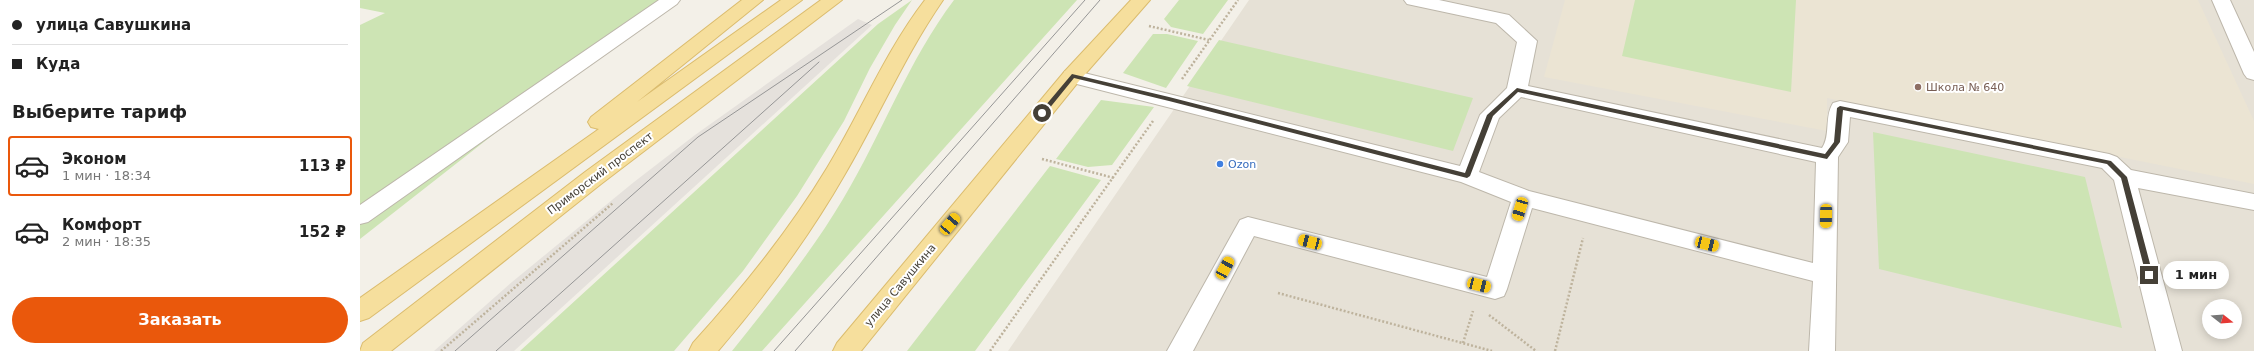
<!DOCTYPE html>
<html lang="ru">
<meta charset="utf-8">
<style>
body{margin:0;font-family:"DejaVu Sans",sans-serif;background:#f6f6f6;color:#222;height:100vh;display:flex;flex-direction:column;font-size:15px;white-space:nowrap}
*{box-sizing:border-box;margin:0}
p{font-size:13px;color:#767676}
.icon{flex:none;width:22px;height:22px;fill:none;stroke:currentColor;stroke-width:2;stroke-linecap:round;stroke-linejoin:round}
.map{position:relative;flex:1;overflow:hidden}
.sheet{display:flex;flex-direction:column;background:#fff;width:360px}
.sheet>*{flex:none}
.top-card{display:grid;align-content:center;height:88px;padding:0 12px;background:#fff}
.needle{width:26px;rotate:107deg}
.fabs{position:absolute;left:1842px;top:299px;display:grid;gap:8px}
.fabs a{display:grid;place-items:center;width:40px;height:40px;border-radius:50%;background:#fff;box-shadow:0 2px 10px #0003;font-size:20px}
.end{position:absolute;width:18px;height:18px;margin:-9px;border:5px solid #454037;background:#fff;box-shadow:0 0 0 2px #fff}
.from{border-radius:50%}
.bubble{position:absolute;height:28px;border-radius:14px;background:#fff;box-shadow:0 2px 10px #0003;font-size:13px;font-weight:700;line-height:28px;text-align:center}
.car{position:absolute;width:12px;height:24px;margin:-12px -6px;border-radius:5px;box-shadow:0 0 3px 1px #0007;background:linear-gradient(#f5c518 24%,#345 0 40%,#f5c518 0 76%,#345 0 86%,#f5c518 0)}
.top-card b{display:flex;align-items:center;gap:14px;height:38px;font-size:15px}
.top-card b+b{border-top:1px solid #e0e0e0}
.top-card i{width:10px;height:10px;background:#222}
ul{padding:0;list-style:none}
li{display:flex;align-items:center;gap:12px;height:60px;margin:0 8px 6px;padding:0 4px;border:2px solid transparent;border-radius:4px}
li div{flex:1}
li b{display:block;font-size:15px}
li em{font-style:normal;font-weight:700}
li.current{border-color:#ea580c}
li>.icon{width:36px;height:36px;stroke-width:1.5}
h2{padding:0 12px;font-size:18px;line-height:48px}
.action{display:flex;gap:8px;margin-top:auto;padding:8px 12px}
.action a{flex:1;height:46px;border-radius:24px;background:#ea580c;color:#fff;font-size:16px;font-weight:700;line-height:46px;text-align:center}
main{display:flex;flex:1;min-height:0}
.map>svg:first-child{display:block}
.residential{fill:#e6e1d6;fill-rule:evenodd}
.industrial{fill:#e5e1dc}
.education{fill:#ebe4d3}
.green{fill:#cde4b4}
.lines{fill:none;stroke-linecap:round;stroke-linejoin:round}
.minor-casing{stroke:#bdb7ab;stroke-width:2}
.major-casing{stroke:#dbbc6e;stroke-width:2}
.path{stroke:#beb39d;stroke-width:2.5;stroke-dasharray:2 2;stroke-linecap:butt}
.minor{fill:#fff;fill-rule:evenodd}
.major{fill:#f6df9d;fill-rule:evenodd}
.tram{stroke:#969696;stroke-width:1}
.route{fill:#454037}
.education-dot{fill:#8d6e63;stroke:#fff;stroke-width:1.5}
.shop-dot{fill:#3f7fe0;stroke:#fff;stroke-width:1.5}
.labels{text-anchor:middle;stroke-width:4;stroke-linejoin:round;paint-order:stroke}
.education-label{font-size:11px;fill:#785e54;stroke:#fff;text-anchor:start}
.shop-label{font-size:11px;fill:#366cbe;stroke:#fff;text-anchor:start}
.street-label{font-size:11px;fill:#454037;stroke:#fff}
</style>
<main>
<section class="sheet">
<div class="top-card">
<b><i class="from"></i>улица Савушкина</b>
<b><i></i>Куда</b>
</div>
<h2>Выберите тариф</h2>
<ul>
<li class="current"><svg class="icon" aria-label="car" viewBox="0 0 24 24"><path d="M5 17H2v-5l4-1 3-4h7l3 4 3 1v5h-3M9 17h6M6 11h13"/><circle cx="7" cy="17" r="2"/><circle cx="17" cy="17" r="2"/></svg><div><b>Эконом</b><p>1 мин · 18:34</p></div><em>113 ₽</em></li>
<li><svg class="icon" aria-label="car" viewBox="0 0 24 24"><path d="M5 17H2v-5l4-1 3-4h7l3 4 3 1v5h-3M9 17h6M6 11h13"/><circle cx="7" cy="17" r="2"/><circle cx="17" cy="17" r="2"/></svg><div><b>Комфорт</b><p>2 мин · 18:35</p></div><em>152 ₽</em></li>
</ul>
<div class="action"><a>Заказать</a></div>
</section>
<div class="map">
<svg width="1894" height="351" viewBox="0 0 1894 351">
<rect width="100%" height="100%" fill="#f3f0e8"/>
<path class="residential" d="M889,0H1894V351H648ZM1849,306H1875V332H1849Z"/>
<path class="industrial" d="M498,19L512,25L154,351H74L152,282L274,182L335,135Z"/>
<path class="education" d="M1205,0H1838L1894,121V184L1467,98V131L1184,77Z"/>
<path class="green" d="M0,0H309L231,58L0,239V25L25,13L0,8Z
M552,0L535,25L510,68L484,121L437,196L383,271L314,351H160L518,24Z
M594,0H717L402,351H372C411,302 451,253 483,199C522,134 548,61 594,0Z
M819,0H868L843,34L811,27L804,19Z
M1275,0H1436L1431,92L1262,56Z
M793,34H807L838,41L806,88L763,73Z
M859,40L1113,98L1093,151L827,86Z
M741,100L794,107L752,165L728,167L696,159Z
M1513,132L1725,177L1762,328L1519,269Z
M690,166L741,180L615,351H547Z"/>
<g class="lines">
<defs>
<path id="minor" d="M299,0H320L317,4L8,222L0,224V205Z
M1044,0H1079L1149,15L1177,41L1168,86L1462,148C1471,135 1464,117 1473,103L1480,101L1749,154L1757,157L1771,170L1894,194V210L1778,188L1822,351H1796L1754,180L1742,168L1490,117L1488,142L1478,157L1475,351H1449L1453,281L1172,208L1147,289L1144,296L1135,299L894,236L833,351H807L880,220L888,217L1127,277L1151,202L1101,182L705,81L702,76L705,71L712,70L1100,166L1120,115L1147,88L1157,42L1136,23L1047,4ZM1161,97L1456,162L1453,263L1169,191L1119,172L1139,118Z
M1852,0H1870L1894,52V80L1887,78L1884,74Z"/>
<path id="major" d="M382,0H403L277,102L421,0H442L9,318L0,321V298L239,129L231,127L228,122L231,117Z
M461,0H482L241,184L31,351H0L3,343L225,172Z
M565,0H583C545,55 519,116 485,174C449,237 405,296 358,351H329L333,343C382,289 429,231 467,168C501,112 525,52 565,0Z
M771,0H790L719,81L501,351H473L477,343L705,71Z"/>
</defs>
<use href="#minor" class="minor-casing"/>
<use href="#major" class="major-casing"/>
<path class="path" d="M789,26L849,40
M822,79L878,0
M682,159L754,178
M918,293L1132,351
M1129,315L1176,351
M1103,343L1113,311
M81,351L253,203
M630,351L793,121
M1195,351L1223,238"/>
<use href="#minor" class="minor"/>
<use href="#major" class="major"/>
<path class="tram" d="M95,351L338,137L542,0
M136,351L459,62
M414,351L725,0
M435,351L740,0"/>
</g>
<path class="route" d="M712,74L809,97L1105,173L1127,115L1157,88L1465,154L1474,142L1477,108L1480,106L1751,161L1767,177L1793,275L1789,278L1786,275L1761,178L1747,164L1483,110L1480,142L1467,159L1158,92L1133,116L1110,176L1107,178L809,101L714,78L684,115H680V112Z"/>
<circle class="education-dot" cx="1558" cy="87" r="4"/>
<circle class="shop-dot" cx="860" cy="164" r="4"/>
<g class="labels">
<g class="education-label">
<text x="1566" y="91">Школа № 640</text>
</g>
<g class="shop-label">
<text x="868" y="168">Ozon</text>
</g>
<g class="street-label">
<text transform="translate(240 173) rotate(-37)" y="4">Приморский проспект</text>
<text transform="translate(540 285) rotate(-50)" y="4">улица Савушкина</text>
</g>
</g>
</svg>
<div class="fabs">
<a><svg class="needle" viewBox="-14 -14 28 28"><path d="M0-13l5 13h-10z" fill="#e53935"/><path d="M0 13l5-13h-10z" fill="#767676"/></svg></a>
</div>
<i class="end from" style="left:682px;top:113px"></i>
<i class="end" style="left:1789px;top:275px"></i>
<div class="bubble" style="left:1803px;top:261px;width:66px">1 мин</div>
<i class="car" style="left:1160px;top:209px;rotate:197deg"></i>
<i class="car" style="left:1466px;top:216px;rotate:181deg"></i>
<i class="car" style="left:590px;top:224px;rotate:40deg"></i>
<i class="car" style="left:950px;top:242px;rotate:285deg"></i>
<i class="car" style="left:1347px;top:244px;rotate:104deg"></i>
<i class="car" style="left:865px;top:268px;rotate:29deg"></i>
<i class="car" style="left:1119px;top:285px;rotate:104deg"></i>
</div>
</main>
